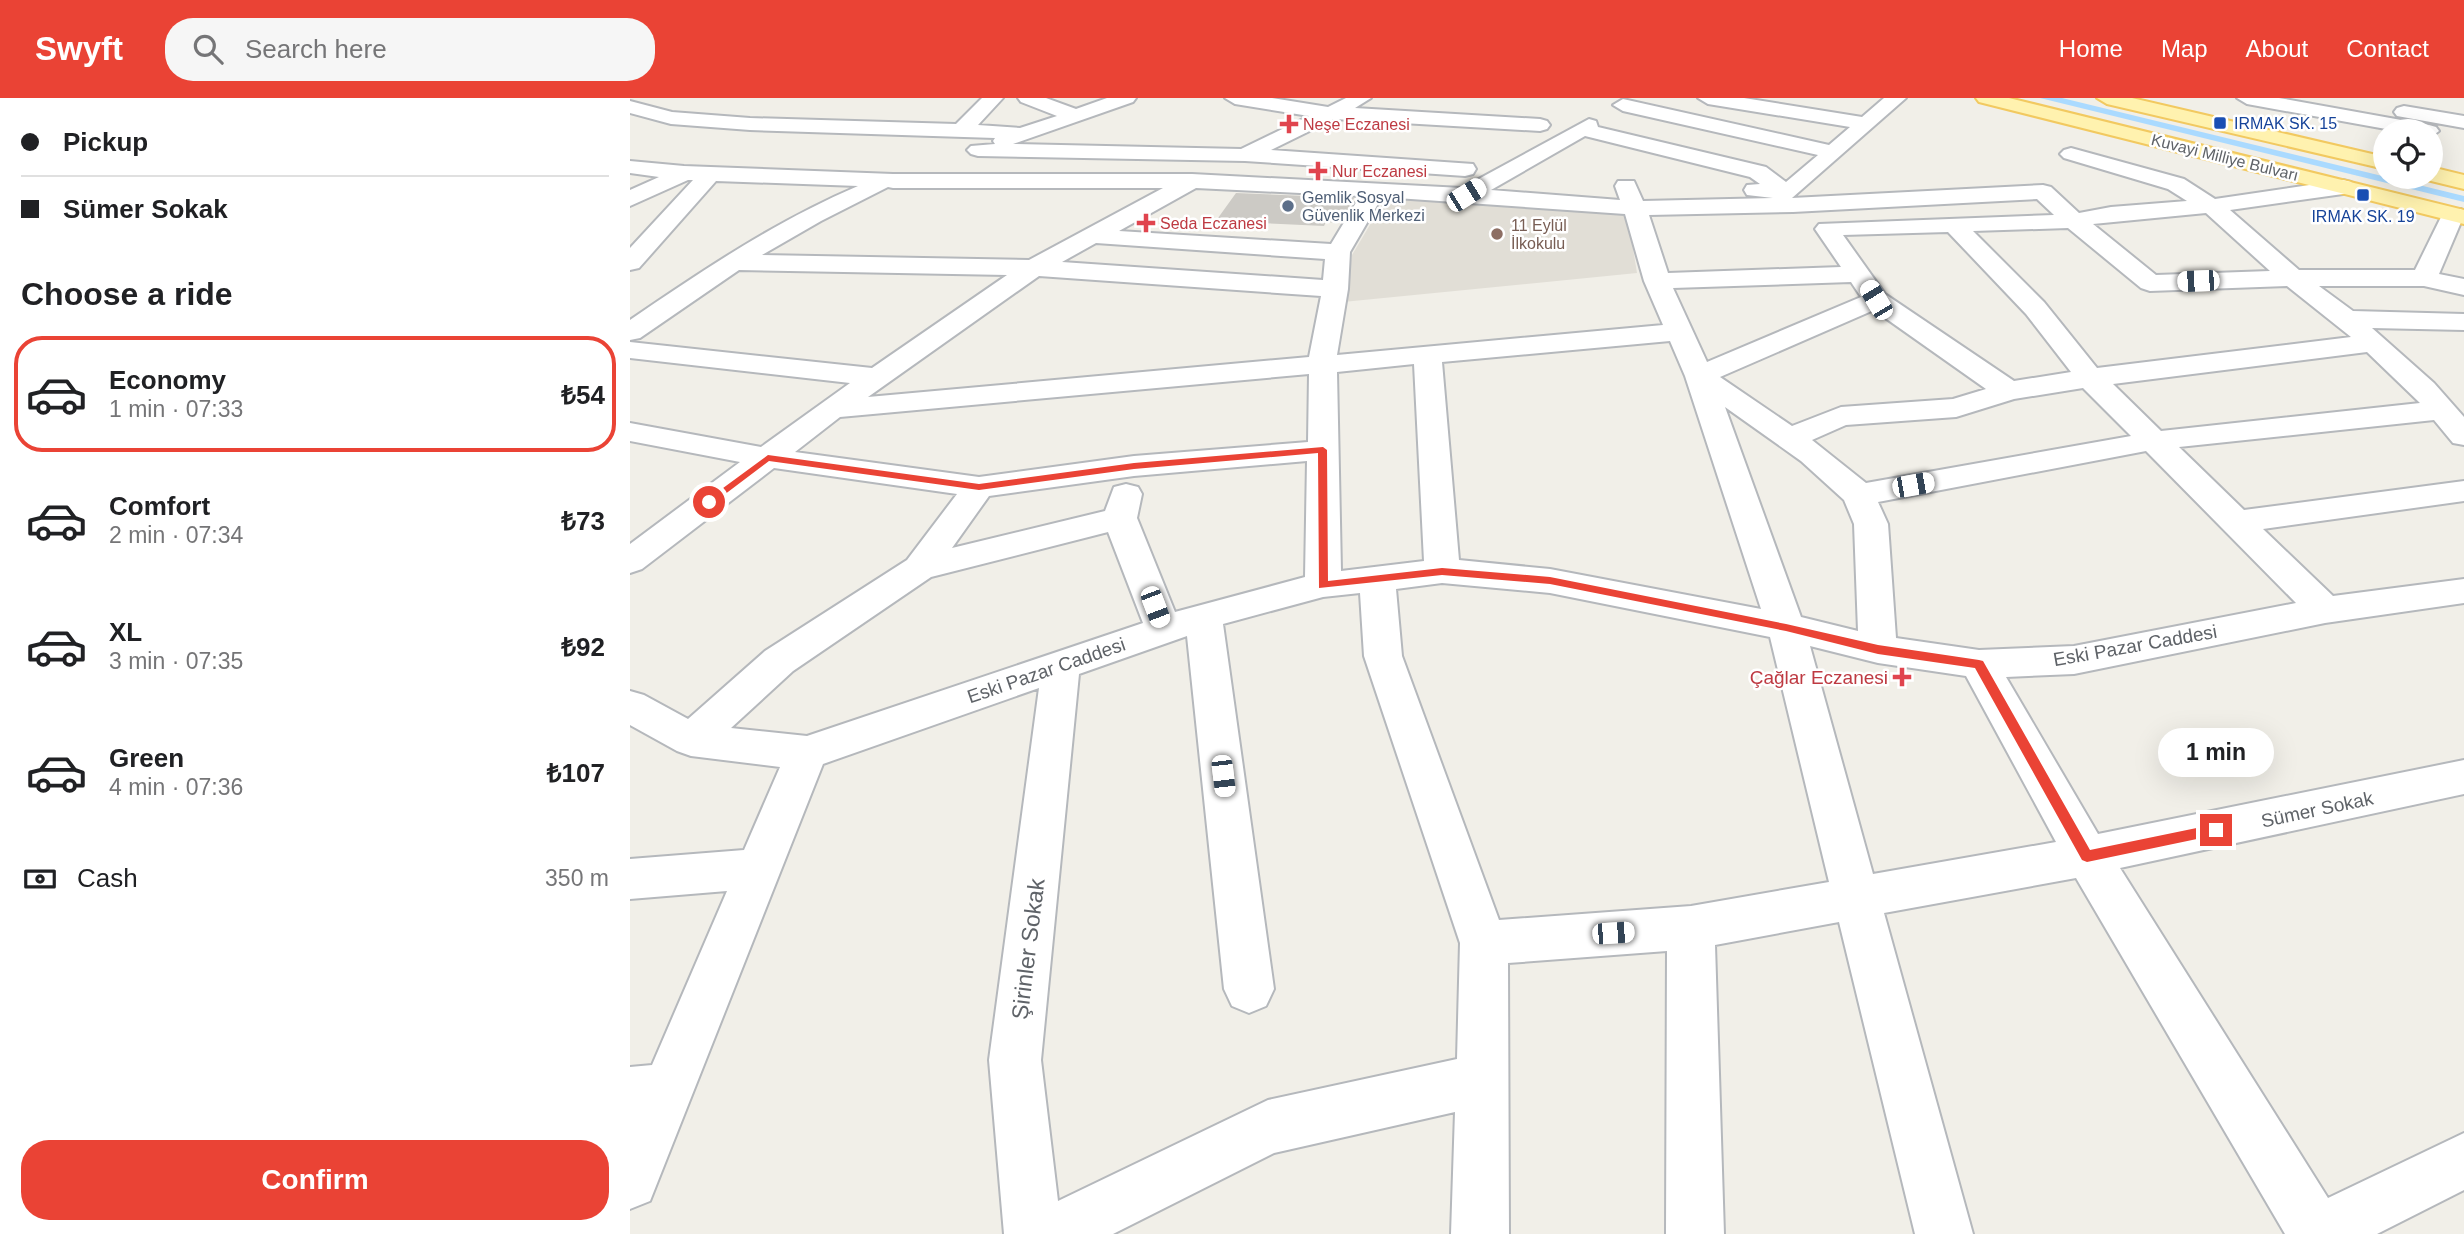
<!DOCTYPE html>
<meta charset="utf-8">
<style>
body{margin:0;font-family:Arial,sans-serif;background:#f6f6f6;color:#202124;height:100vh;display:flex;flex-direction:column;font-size:26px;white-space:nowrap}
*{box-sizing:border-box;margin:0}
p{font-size:23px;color:#757577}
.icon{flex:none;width:38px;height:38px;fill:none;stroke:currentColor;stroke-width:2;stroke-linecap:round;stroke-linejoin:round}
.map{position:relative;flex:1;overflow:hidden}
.sheet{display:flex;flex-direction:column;background:#fff;width:630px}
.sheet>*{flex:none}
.banner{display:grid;align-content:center;height:154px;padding:0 21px;background:#fff}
.fabs{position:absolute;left:1743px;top:21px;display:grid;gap:14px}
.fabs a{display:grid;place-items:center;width:70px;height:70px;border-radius:50%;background:#fff;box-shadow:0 7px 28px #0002;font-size:35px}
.end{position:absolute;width:32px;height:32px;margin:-16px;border:9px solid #ea4335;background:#fff;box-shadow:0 0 0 4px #fff}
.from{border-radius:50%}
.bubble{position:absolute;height:49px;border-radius:24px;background:#fff;box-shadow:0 7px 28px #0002;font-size:23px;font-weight:600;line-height:49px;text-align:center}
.car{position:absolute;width:21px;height:42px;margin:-21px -10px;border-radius:9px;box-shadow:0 0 5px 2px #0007;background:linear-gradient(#fff 24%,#345 0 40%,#fff 0 76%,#345 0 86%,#fff 0)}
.banner b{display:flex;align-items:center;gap:24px;height:66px;font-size:26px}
.banner b+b{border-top:2px solid #e0e0e0}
.banner i{width:18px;height:18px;background:#202124}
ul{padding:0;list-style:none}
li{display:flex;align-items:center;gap:21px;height:116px;margin:0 14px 10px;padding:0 7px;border:4px solid transparent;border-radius:28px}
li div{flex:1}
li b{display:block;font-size:26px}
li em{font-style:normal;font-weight:600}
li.selected{border-color:#ea4335}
li>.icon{width:63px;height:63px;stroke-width:1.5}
h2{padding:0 21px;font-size:32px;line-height:84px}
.pay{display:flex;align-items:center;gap:18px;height:77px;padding:0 21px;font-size:26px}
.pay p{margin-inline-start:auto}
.button{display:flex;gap:14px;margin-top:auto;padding:14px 21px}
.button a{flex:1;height:80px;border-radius:28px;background:#ea4335;color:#fff;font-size:28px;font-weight:600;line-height:80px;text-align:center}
header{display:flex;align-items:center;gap:42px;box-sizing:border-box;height:98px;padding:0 35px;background:#ea4335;color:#fff}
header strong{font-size:33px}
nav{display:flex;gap:38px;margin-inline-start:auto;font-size:24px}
.search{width:490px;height:63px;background:#f6f6f6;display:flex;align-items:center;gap:18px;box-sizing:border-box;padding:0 24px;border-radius:28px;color:#757577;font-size:26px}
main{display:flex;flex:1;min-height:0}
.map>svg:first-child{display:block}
.education{fill:#e1ded6}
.water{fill:#aadaff}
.building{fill:#cccac5}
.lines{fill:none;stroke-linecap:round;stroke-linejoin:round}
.minor-casing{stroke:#b5b8bc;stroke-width:4}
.major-casing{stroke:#f2c960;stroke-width:4}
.minor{fill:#fff;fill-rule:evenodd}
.major{fill:#fff2af;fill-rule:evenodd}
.route{fill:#ea4335}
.transit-dot{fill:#1a4fb4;stroke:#fff;stroke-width:2.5}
.health-dot{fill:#e0444e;stroke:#fff;stroke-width:2.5}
.service-dot{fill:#5c6f8a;stroke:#fff;stroke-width:2.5}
.education-dot{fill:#8d6e63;stroke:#fff;stroke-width:2.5}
.labels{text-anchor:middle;stroke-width:5;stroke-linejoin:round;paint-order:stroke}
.far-transit-label{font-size:16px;fill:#164399;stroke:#fff;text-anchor:start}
.far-health-label{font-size:16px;fill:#be3a42;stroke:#fff;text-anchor:start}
.far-street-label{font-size:16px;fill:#5f6368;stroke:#fff}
.far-service-label{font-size:16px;fill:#4e5e75;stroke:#fff;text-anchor:start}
.far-education-label{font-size:16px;fill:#785e54;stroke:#fff;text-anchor:start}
.street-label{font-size:19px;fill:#5f6368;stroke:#fff}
.health-label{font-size:19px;fill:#be3a42;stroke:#fff;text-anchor:end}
.near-street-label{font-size:23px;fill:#5f6368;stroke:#fff}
</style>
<header>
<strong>Swyft</strong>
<div class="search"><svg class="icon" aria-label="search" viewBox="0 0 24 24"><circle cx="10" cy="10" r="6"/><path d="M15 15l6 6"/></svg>Search here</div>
<nav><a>Home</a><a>Map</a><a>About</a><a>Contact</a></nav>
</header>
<main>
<section class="sheet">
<div class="banner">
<b><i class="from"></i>Pickup</b>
<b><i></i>Sümer Sokak</b>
</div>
<h2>Choose a ride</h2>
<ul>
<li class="selected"><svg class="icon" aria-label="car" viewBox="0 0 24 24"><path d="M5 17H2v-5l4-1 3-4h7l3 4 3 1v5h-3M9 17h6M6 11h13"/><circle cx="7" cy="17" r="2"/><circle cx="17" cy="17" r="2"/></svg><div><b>Economy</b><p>1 min · 07:33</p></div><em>₺54</em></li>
<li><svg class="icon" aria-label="car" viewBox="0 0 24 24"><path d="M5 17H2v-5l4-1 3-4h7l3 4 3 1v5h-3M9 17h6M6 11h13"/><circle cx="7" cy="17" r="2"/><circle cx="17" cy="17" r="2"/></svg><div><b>Comfort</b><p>2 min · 07:34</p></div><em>₺73</em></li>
<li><svg class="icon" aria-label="car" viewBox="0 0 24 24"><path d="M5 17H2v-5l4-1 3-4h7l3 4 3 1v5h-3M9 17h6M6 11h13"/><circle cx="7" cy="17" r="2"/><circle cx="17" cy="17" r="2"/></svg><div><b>XL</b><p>3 min · 07:35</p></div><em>₺92</em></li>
<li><svg class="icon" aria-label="car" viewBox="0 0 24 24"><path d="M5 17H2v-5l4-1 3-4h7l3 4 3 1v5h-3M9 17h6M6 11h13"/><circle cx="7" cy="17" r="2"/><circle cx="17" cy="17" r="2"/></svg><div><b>Green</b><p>4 min · 07:36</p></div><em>₺107</em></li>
</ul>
<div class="pay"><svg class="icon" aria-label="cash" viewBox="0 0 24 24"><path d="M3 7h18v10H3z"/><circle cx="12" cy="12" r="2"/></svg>Cash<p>350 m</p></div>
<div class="button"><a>Confirm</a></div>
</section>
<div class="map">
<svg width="1834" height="1136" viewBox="0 0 1834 1136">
<rect width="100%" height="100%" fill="#f1efe8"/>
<path class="education" d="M756,100L833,102L997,114L1007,175L713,204L722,157Z"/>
<path class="water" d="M1410,0H1432L1834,98V104Z"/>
<path class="building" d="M606,95L724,100L711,125L696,124L694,128L610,124L613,121L588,120Z"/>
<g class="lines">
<defs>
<path id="minor" d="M352,0H373L348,27L390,30L427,18L391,4L388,0H416L446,11L477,0H506L503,4L383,46L611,51L679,18L605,6L595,0H642L698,9L716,0H741L725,10L910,21L917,23L920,27L917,31L910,33L704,21L641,52L843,66L846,71L843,76L835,78L615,63L348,58L341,56L337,52L341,48L365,46L363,43L365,40L120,32L41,26L0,15V3L42,14L120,20L326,26Z
M1068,0H1114L1232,19L1254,0H1276L1162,100L1413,87L1421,89L1449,115L1481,109L1557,103L1538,91L1434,60L1430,56L1434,52L1441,50L1554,81L1585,101L1713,82L1721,84L1724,89L1721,94L1713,96L1600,112L1669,172H1785L1815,111H1831L1834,117L1809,176L1834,181V197L1794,188H1689L1723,213L1834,216V232L1742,230L1804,285L1834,319V347L1823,345L1804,322L1549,349L1614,412L1834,383V403L1633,431L1703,498L1834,481V505L1695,525L1444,576L1376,579L1468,736L1834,662V696L1490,770L1698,1100L1834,1035V1092L1747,1136H1655L1446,780L1254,815L1343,1136H1285L1209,824L1085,847L1094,1136H1036L1037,853L878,865L879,1136H821L825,1014L644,1055L483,1136H374L359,962L409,590L193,666L20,1103L0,1111V969L22,967L97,793L0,801V761L114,752L150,669L61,658L47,653L0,627V593L14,597L58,621L135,553L277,462L327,396L144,370L12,471L0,475V446L110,364L0,343V325L131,349L220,285L0,260V244L242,270L377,177L109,172L10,240L0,242V222C73,172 146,123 228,88L86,83L9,170L0,172V150L63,82H58L0,108V92L29,79L0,75V63L54,68L263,76H562L832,90L959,21L966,23L968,29L1136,69L1156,84L1188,57L993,13L983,7L993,1L1199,47L1220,29L1078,6ZM955,38L1120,79L1130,86L1117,87L1114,92L1117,97L1143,100L1013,103L1004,83H988L985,88L990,102L861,92ZM258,89L263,90H533L399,162L132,157L191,123ZM566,90L730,98L701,146L489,133ZM752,99L995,116L1014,183L1033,227L707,257L718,191L720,154ZM1407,101L1424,117L1189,126L1185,131L1211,169L1038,175L1019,117L1163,114ZM1576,115L1640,173L1526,177L1463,126ZM1438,130L1511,190L1520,193L1657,188L1721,239L1467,270L1414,204L1343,133ZM1318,134L1396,216L1441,274L1384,283L1255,196L1213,137ZM466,145L695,161L693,182L432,164ZM409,178L691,198L679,259L238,299ZM1221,184L1231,199L1077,264L1043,190ZM1244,212L1356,291L1323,301L1211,309L1162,328L1090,279ZM1040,243L1055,278L1131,511L920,471L829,462L812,264ZM1737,254L1790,305L1531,333L1483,286ZM784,266L794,463L711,473L707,274ZM679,276L678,344L504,358L349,379L165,354L210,319ZM1453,290L1501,338L1236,385L1182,342L1216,327L1326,319L1384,301ZM1095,309L1171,363L1214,402L1224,426L1228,533L1171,519ZM1516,353L1666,505L1444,548L1349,552L1266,540L1258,426L1248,404ZM677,363L675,479L545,514L507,420L512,396L508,389L496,386L484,389L475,413L322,450L359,398L504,378ZM478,434L513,525L177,638L101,630L163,573L301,479ZM812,485L920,495L1140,539L1199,784L1061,808L869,822L772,558L766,491ZM730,495L734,558L830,845L827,961L638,1002L428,1103L411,962L449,576L557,538L594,891L602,908L619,915L636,908L644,891L593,526L693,499ZM1180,548L1248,565L1336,578L1426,744L1243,776Z
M1607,0H1649L1799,27L1806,29L1809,33L1801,39V33H1767L1617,6Z
M1774,8L1834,18V30L1767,18L1764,14L1767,10Z"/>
<path id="major" d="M1346,0H1379L1834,112V126L1349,4Z
M1467,0H1502L1755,59V71L1477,6Z
M1801,69L1834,77V91L1793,81L1792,79H1801Z"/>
</defs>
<use href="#minor" class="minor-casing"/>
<use href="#major" class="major-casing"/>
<use href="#minor" class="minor"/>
<use href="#major" class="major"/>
</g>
<path class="route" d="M693,349L697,352L698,483L812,470L920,479L1156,526L1248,547L1349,562L1353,563L1460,752L1586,726L1592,732L1586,737L1457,764L1452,762L1345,570L1248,556L1156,533L920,486L812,477L689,490L688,355L504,371L349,392L139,363L82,406L74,404L138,357L349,386L504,365Z"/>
<g class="transit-dot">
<rect x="1583" y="18" width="14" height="14" rx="3.5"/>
<rect x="1726" y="90" width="14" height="14" rx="3.5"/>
</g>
<g class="health-dot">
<path d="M655.5 15.5h7v7h7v7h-7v7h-7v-7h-7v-7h7z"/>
<path d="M684.5 62.5h7v7h7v7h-7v7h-7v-7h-7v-7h7z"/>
<path d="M512.5 114.5h7v7h7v7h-7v7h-7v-7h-7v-7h7z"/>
<path d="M1268.5 568.5h7v7h7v7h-7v7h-7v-7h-7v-7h7z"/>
</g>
<circle class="service-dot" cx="658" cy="108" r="7"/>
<circle class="education-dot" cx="867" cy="136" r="7"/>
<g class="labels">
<g class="far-transit-label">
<text x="1604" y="31">IRMAK SK. 15</text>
<text x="1733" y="124" text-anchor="middle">IRMAK SK. 19</text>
</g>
<g class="far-health-label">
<text x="673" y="32">Neşe Eczanesi</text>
<text x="702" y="79">Nur Eczanesi</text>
<text x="530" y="131">Seda Eczanesi</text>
</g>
<g class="far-street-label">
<text transform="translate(1595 59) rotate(14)" y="6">Kuvayi Milliye Bulvarı</text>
</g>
<g class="far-service-label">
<text x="672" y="105">Gemlik Sosyal<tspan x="672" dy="18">Güvenlik Merkezi</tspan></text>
</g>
<g class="far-education-label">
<text x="881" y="133">11 Eylül<tspan x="881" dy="18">İlkokulu</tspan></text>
</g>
<g class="street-label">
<text transform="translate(1505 547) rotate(-10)" y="7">Eski Pazar Caddesi</text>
<text transform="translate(416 572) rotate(-19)" y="7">Eski Pazar Caddesi</text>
<text transform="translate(1687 711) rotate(-12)" y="7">Sümer Sokak</text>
</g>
<g class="health-label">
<text x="1258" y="586">Çağlar Eczanesi</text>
</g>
<g class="near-street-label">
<text transform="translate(398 851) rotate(-83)" y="8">Şirinler Sokak</text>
</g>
</g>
</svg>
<div class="fabs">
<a><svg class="icon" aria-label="locate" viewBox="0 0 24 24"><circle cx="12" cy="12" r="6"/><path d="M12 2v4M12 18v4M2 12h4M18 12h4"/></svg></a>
</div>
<i class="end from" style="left:79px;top:404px"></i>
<i class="end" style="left:1586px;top:732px"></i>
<div class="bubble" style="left:1528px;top:630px;width:116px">1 min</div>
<i class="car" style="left:836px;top:97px;rotate:58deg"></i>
<i class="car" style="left:1568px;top:183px;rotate:268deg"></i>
<i class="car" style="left:1246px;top:202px;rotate:329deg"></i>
<i class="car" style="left:1283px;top:387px;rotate:80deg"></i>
<i class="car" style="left:525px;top:509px;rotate:159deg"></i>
<i class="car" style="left:593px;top:678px;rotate:173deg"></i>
<i class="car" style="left:983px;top:835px;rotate:86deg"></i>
</div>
</main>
